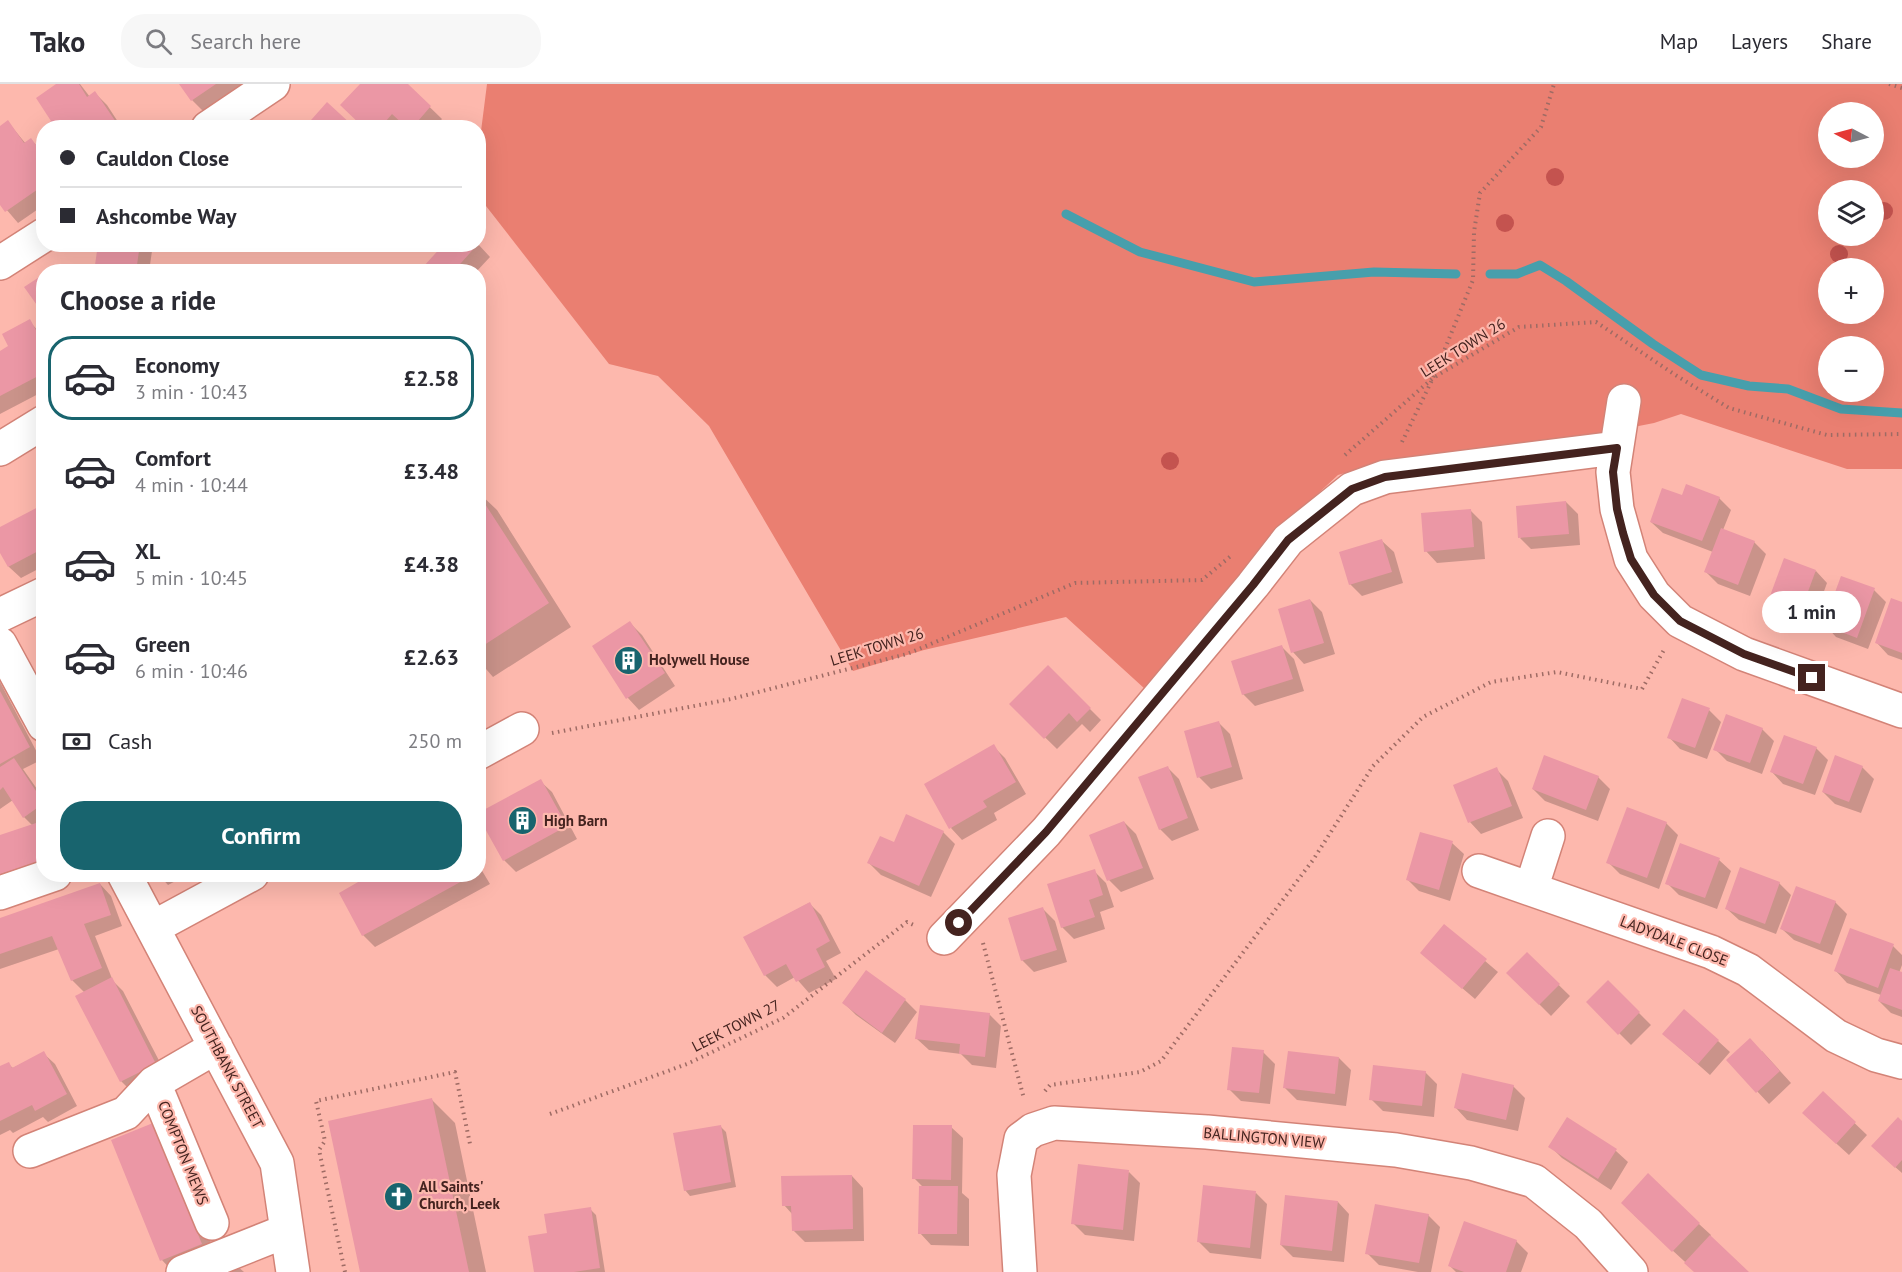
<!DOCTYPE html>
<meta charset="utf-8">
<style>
body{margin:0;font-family:"PT Sans",sans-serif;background:#f7f7f7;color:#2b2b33;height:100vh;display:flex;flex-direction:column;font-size:22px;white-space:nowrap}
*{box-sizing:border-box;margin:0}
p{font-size:20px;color:#7c7c81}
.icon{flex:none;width:33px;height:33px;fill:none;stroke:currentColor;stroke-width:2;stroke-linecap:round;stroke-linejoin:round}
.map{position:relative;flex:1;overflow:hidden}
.drawer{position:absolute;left:36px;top:180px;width:450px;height:618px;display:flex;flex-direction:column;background:#fff;border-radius:24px;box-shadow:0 6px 24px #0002}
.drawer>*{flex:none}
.guide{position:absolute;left:36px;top:36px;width:450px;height:132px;border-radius:24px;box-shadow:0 6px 24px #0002;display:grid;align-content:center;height:132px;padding:0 24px;background:#fff}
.needle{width:39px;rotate:276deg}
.fabs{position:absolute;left:1818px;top:18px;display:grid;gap:12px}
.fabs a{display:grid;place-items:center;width:66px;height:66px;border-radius:50%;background:#fff;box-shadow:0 6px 24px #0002;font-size:30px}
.end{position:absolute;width:27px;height:27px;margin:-14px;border:8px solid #44231f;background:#fff;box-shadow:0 0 0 3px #fff}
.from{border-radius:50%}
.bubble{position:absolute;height:42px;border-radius:21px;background:#fff;box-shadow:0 6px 24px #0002;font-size:20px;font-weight:800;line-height:42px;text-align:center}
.guide b{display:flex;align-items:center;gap:21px;height:57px;font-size:22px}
.guide b+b{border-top:2px solid #e1e1e2}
.guide i{width:15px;height:15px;background:#2b2b33}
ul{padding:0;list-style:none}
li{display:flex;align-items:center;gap:18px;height:84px;margin:0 12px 9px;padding:0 12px;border:3px solid transparent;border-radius:24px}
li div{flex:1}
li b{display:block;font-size:22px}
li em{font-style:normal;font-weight:800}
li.on{border-color:#18646e}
li>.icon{width:54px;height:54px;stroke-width:1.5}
h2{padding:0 24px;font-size:27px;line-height:72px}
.pay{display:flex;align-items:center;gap:15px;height:66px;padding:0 24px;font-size:22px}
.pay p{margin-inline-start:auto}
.button{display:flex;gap:12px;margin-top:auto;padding:12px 24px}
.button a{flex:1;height:69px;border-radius:24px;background:#18646e;color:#fff;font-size:24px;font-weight:800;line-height:69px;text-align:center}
header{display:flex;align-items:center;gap:36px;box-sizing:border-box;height:84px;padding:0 30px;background:#fff;border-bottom:2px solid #e1e1e2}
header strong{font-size:28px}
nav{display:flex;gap:33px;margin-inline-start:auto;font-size:21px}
.search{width:420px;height:54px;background:#f7f7f7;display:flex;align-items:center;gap:15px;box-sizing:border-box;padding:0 21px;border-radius:24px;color:#7c7c81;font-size:22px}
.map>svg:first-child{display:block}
.green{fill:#ea7f71;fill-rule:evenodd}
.shadow{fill:#0003}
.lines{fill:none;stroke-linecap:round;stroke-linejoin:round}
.stream{stroke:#479fac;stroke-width:9}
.building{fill:#eb97a5}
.minor-casing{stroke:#d38377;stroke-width:36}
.path{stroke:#9e6b64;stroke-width:4;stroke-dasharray:1.5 4.5;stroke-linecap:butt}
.minor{stroke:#fff;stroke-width:33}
.tree{fill:#c4534f}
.route{stroke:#44231f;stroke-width:8}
.labels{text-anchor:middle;stroke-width:4.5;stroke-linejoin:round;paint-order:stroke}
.street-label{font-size:15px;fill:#44231f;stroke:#fdb8ad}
.poi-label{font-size:15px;font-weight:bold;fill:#44231f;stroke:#fdb8ad;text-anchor:start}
</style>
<header>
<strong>Tako</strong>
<div class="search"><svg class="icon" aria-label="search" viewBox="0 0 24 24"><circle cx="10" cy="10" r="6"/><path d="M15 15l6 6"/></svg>Search here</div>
<nav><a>Map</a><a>Layers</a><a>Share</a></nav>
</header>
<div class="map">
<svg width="1902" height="1188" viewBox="0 0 1902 1188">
<rect width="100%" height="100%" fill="#fdb8ad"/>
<path class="green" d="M487,0H1902V385H1847L1681,330L1654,339L1603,349L1379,379L1338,391L1267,457L1145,605L1066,533L924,566L853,587L709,342L658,292L609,280L479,113V63ZM1828,28H1874V74H1828ZM1828,106H1874V152H1828ZM1828,184H1874V230H1828ZM1828,262H1874V308H1828Z"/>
<path class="shadow" d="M59,0H80L90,13L95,9L107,21L122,44H45L54,37Z
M181,0H243V1L204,28L192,16Z
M362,0H406L442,35L434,44H408L405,41L403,44H366Z
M8,38L26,60L31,56L44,69V121L18,139L0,118V43Z
M112,160H153L149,188H95Z
M478,160L490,173L476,188H430Z
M29,237L44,253V307L0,330V268L10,263Z
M478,408L497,426L571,543L493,593L486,585L478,590Z
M1682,413L1719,414L1731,426L1723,446L1754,458L1766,470L1750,512L1718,500L1706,488L1713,468L1663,449L1651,438Z
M1566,418L1578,430L1580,461L1531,465L1520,454Z
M44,423V482L21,494L9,483L0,466V445Z
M1470,426L1482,438L1485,475L1437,479L1426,467Z
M1382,457L1394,468L1403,499L1362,512L1350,500Z
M1816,487L1827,499L1811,543L1781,531L1769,519Z
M1842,494L1874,506L1886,518L1868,565L1836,553L1825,541Z
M1310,516L1322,528L1335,570L1304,580L1293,568Z
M1902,520V576L1888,571L1877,559Z
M630,539L642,551L675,602L639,626L628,614L594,563Z
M1282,563L1294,575L1304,607L1255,622L1243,610Z
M1048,583L1101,636L1090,648L1082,640L1057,665L1011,620Z
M0,598L41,676L23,685L44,715V790L0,806V753L33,742L24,733L13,716L0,725Z
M1709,626L1721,638L1707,675L1680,665L1669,653Z
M1218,638L1230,650L1243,695L1211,705L1199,693Z
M1762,645L1774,657L1762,690L1727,677L1715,665Z
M993,662L1005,674L1026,710L994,729L997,736L962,756L951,744Z
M1816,664L1828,676L1815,711L1783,700L1772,688Z
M1167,683L1179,695L1199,746L1172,757L1160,745Z
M1862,683L1874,695L1861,729L1835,720L1823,708Z
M1496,685L1508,697L1523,734L1481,750L1470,738Z
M1598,693L1610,705L1598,737L1545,717L1533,705Z
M540,697L552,708L577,755L516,788L504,776Z
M1124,738L1136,750L1154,795L1121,808L1109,796L1091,752Z
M1666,739L1678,751L1659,805L1620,790L1608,778Z
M943,748L955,760L931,813L881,791L869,779L894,760Z
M1452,759L1464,770L1450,817L1419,807L1408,796Z
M1719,776L1731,787L1717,825L1679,811L1667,799Z
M478,780L490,800L375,863L363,851L375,790H478Z
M1094,787L1106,799L1114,823L1100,828L1105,845L1074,855L1062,843Z
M158,790H189L168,801Z
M1779,799L1791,811L1776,850L1739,836L1727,825Z
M100,800L111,812L122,842L95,852L113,897L123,907L167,992L133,1009L121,997L85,909L72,896L59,865L0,885V835Z
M1835,818L1847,830L1832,871L1794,856L1782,845Z
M809,819L821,831L841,869L826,877L836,895L809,909L795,893L777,903L765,891L745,853Z
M1043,825L1055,837L1067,878L1034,888L1022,876Z
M1444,842L1498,888L1475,915L1434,880Z
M1893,862L1902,871V881L1899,889L1902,890V933L1891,929L1879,917L1881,911L1847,899L1836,887Z
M1527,870L1570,912L1551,932L1508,889Z
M866,888L905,916L917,928L895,959L856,931L844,919Z
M1608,898L1651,941L1631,961L1588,918Z
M989,930L1001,942L996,984L972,981L961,970L929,966L917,955Z
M1718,957L1730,968L1710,991L1676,961Z
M1762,967L1791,999L1769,1020L1728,976Z
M1263,968L1275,980L1270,1020L1241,1017L1229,1005Z
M43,969L55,980L77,1022L48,1038L43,1033L13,1049L10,1046L0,1051V984L8,980L13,984Z
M1339,974L1351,986L1346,1022L1297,1016L1285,1004Z
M1425,988L1437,1000L1434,1033L1383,1027L1371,1015Z
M1513,1002L1525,1014L1518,1047L1467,1036L1456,1024Z
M1823,1009L1867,1051L1849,1071L1816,1041Z
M432,1016L455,1039L486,1188H361Z
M1568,1035L1616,1067L1628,1078L1611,1106L1562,1074L1550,1062Z
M1902,1039V1089L1885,1074Z
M720,1042L726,1048L736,1103L690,1112L685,1106Z
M951,1043L963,1054L962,1109L969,1115V1162L931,1161L920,1149L923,1103L914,1094Z
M113,1057L170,1059L219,1178L173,1188L162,1176Z
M1129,1088L1140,1099L1134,1157L1085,1151L1073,1139Z
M852,1092L863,1104L864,1157L805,1158L793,1146V1131L784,1121Z
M1256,1109L1267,1120L1261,1175L1210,1169L1198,1157Z
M1338,1118L1349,1130L1344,1178L1293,1173L1281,1161Z
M590,1125L596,1131L605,1188H535L548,1150Z
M1428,1131L1440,1143L1431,1188H1418L1379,1181L1367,1169Z
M1634,1131L1699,1140L1711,1151L1710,1153L1747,1188H1696Z
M1516,1157L1528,1169L1521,1188H1456L1450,1182Z
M236,1181L244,1188H203Z"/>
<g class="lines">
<path class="stream" d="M1066,130L1140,168L1254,198L1374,188L1456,190
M1490,190H1517L1540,181L1566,197L1653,260L1701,291L1749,302L1788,305L1841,325L1902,329"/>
</g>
<path class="building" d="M56,0H79L87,13L95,7L120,44H42L51,37L36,14Z
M179,0H216L191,17Z
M360,0H408L431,22L412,44H407L392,30L380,44H364L340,21Z
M327,18L352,41L350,44H304Z
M8,36L24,59L31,54L44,72V101L5,128L0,121V42Z
M98,160H140L136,188H94Z
M444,160H478L453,188H428L423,183Z
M44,190V231L24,203Z
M30,235L44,261V289L0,312V267L8,262L2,250Z
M1686,400L1720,413L1702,457L1650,438L1662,404L1682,411Z
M478,409L549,519L478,565Z
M1566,417L1569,450L1518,454L1516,422Z
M44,420V464L8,483L0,469V443Z
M1471,425L1474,463L1424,468L1421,429Z
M1721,444L1755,457L1738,501L1704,488Z
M1382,455L1392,488L1349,501L1339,468Z
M1784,474L1816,486L1799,532L1767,520Z
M1841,492L1875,504L1857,554L1823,541Z
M1891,514L1902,518V569L1875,559Z
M1310,515L1324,559L1291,569L1278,525Z
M630,537L665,589L626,615L592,562Z
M1282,561L1293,595L1242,611L1231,577Z
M1048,581L1091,624L1077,638L1069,629L1044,655L1009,620Z
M0,607L30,663L0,680Z
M1682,614L1710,624L1695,664L1667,654Z
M1726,630L1763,644L1750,679L1713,666Z
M1219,637L1232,683L1197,694L1184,647Z
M1784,651L1817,663L1803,700L1770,688Z
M994,660L1016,698L983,717L987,723L949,745L924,700Z
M1544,671L1599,692L1586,726L1532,705Z
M1835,671L1863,682L1849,718L1822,708Z
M14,674L44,719L23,734L3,703L0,706V683Z
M1168,682L1188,734L1159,746L1138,693Z
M1497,683L1512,722L1468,739L1453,701Z
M541,695L567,742L503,777L478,732V729Z
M1627,723L1667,738L1647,794L1606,779Z
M906,730L944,747L919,802L867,779L880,752L894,758Z
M42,737L44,742V776L0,790V751Z
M1124,737L1143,784L1107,797L1089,751Z
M1420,748L1453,757L1439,806L1406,796Z
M1680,759L1720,774L1705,814L1665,800Z
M1740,783L1780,798L1765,840L1725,825Z
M1095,785L1103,811L1089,816L1095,833L1061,844L1047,800Z
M372,790H475L362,852L339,809Z
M100,799L111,831L84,840L102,884L71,897L52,852L0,870V834Z
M1796,802L1836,817L1820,860L1780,845Z
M810,818L830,857L816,865L825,883L796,898L786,880L764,892L743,853Z
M1043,823L1057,866L1021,877L1008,834Z
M1444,840L1487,875L1462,905L1420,869Z
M1850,844L1894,860L1878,904L1834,887Z
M1527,868L1560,900L1539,921L1506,889Z
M1890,884L1902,888V926L1878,917Z
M866,886L906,915L882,949L842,919Z
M112,893L156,980L120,998L75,912Z
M1608,896L1640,928L1618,951L1586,918Z
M920,921L990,929L985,973L959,970L960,960L915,955Z
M1684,925L1719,956L1698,980L1662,950Z
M1750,954L1780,987L1756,1009L1726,976Z
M1232,963L1264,966L1259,1009L1227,1006Z
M44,967L67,1010L35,1027L32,1021L0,1037V982L9,978L12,984Z
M1288,967L1339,973L1335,1010L1283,1004Z
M1373,981L1426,987L1422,1022L1369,1016Z
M1462,989L1514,1001L1506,1036L1454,1024Z
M1823,1007L1856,1038L1836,1060L1802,1029Z
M432,1014L469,1188H360L328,1037Z
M1567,1033L1617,1065L1598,1095L1548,1063Z
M1898,1033L1902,1037V1076L1895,1084L1871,1062Z
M153,1039L202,1160L160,1177L111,1056Z
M721,1041L731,1098L684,1107L673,1049Z
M913,1041H952L951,1096L912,1095Z
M1078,1080L1129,1086L1123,1146L1071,1140Z
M1648,1089L1700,1139L1672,1168L1621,1119Z
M852,1091L853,1145L792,1147L791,1122H782L781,1092Z
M1203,1101L1256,1107L1250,1164L1197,1158Z
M919,1102H958L957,1150H918Z
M1285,1111L1338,1117L1332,1167L1280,1161Z
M1375,1120L1429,1130L1419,1179L1365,1170Z
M591,1123L600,1184L574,1188H534L528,1152L547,1149L544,1130Z
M1464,1137L1517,1156L1506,1188H1464L1448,1182Z
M1710,1151L1749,1188H1694L1684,1179Z"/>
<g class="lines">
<defs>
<path id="minor" d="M208,44L273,0
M0,179L44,151
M1624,317L1613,388L1617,425L1631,475L1654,511L1680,537L1744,570L1902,627
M0,365L44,338
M0,531L44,510
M0,560L44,641
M478,669L522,645
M1479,787L1711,868L1748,886L1836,952L1876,971L1902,978
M124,790L277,1079L293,1188
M1531,805L1548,752
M0,809L55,790
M154,843L252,790
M944,854L1046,748L1253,501L1288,456L1352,405L1385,393L1616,364
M154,999L212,1139
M30,1067L126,1029L154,999L216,963
M183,1188L286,1147
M1020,1188L1014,1091L1021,1055L1033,1046L1054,1039L1207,1048L1396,1066L1471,1079L1534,1097L1588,1140L1631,1188"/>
</defs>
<use href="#minor" class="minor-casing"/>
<path class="path" d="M1889,0L1902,4
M1402,358L1433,294L1473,196L1474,148L1480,109L1541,43L1554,0
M1345,371L1433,294L1519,243L1596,238L1677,292L1729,324L1827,351L1902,350
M552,649L731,615L907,570L1075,499L1202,496L1232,471
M983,859L1024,1015
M1045,1007L1050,1001L1140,988L1161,977L1313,776L1373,682L1423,633L1491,598L1557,588L1642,605L1665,564
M550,1030L687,980L783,934L907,838L916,842
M345,1188L319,1066L325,1057L316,1017L455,988L470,1060"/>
<use href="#minor" class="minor"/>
</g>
<g class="tree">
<circle cx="1555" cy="93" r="9"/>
<circle cx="1884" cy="127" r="9"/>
<circle cx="1505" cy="139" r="9"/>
<circle cx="1839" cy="170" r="9"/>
<circle cx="1170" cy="377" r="9"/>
</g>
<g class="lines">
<path class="route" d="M959,839L1046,748L1253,501L1288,456L1352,405L1385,393L1617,364L1613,388L1617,425L1623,449L1631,475L1654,511L1680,537L1744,570L1812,594"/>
</g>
<defs>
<symbol id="building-disc" viewBox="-11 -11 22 22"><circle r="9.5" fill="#18646e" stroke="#fdb8ad"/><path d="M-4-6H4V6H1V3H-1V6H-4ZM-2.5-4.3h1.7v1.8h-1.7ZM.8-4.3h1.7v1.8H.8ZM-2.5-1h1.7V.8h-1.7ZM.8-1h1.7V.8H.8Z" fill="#fff"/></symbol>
<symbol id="church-disc" viewBox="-11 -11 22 22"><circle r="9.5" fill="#18646e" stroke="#fdb8ad"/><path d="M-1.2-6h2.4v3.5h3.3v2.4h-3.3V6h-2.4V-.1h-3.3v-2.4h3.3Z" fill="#fff"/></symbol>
</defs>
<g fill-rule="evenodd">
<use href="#building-disc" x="612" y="560" width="33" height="33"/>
<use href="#building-disc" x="506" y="720" width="33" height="33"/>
<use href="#church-disc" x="382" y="1096" width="33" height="33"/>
</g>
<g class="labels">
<g class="street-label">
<text transform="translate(1463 264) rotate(-32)" y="5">LEEK TOWN 26</text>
<text transform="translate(877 563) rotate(-17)" y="5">LEEK TOWN 26</text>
<text transform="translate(1674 857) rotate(21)" y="5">LADYDALE CLOSE</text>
<text transform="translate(736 942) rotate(-27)" y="5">LEEK TOWN 27</text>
<text transform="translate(227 983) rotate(62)" y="5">SOUTHBANK STREET</text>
<text transform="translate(1264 1054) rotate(5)" y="5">BALLINGTON VIEW</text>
<text transform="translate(183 1069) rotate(68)" y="5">COMPTON MEWS</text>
</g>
<g class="poi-label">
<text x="649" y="581">Holywell House</text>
<text x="544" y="742">High Barn</text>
<text x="419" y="1108">All Saints'<tspan x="419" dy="17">Church, Leek</tspan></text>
</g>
</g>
</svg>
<div class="fabs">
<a><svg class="needle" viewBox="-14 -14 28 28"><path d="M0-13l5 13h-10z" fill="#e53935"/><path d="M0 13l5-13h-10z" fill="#7c7c81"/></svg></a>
<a><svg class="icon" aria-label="layers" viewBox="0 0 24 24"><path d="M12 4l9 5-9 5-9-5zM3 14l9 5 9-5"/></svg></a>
<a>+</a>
<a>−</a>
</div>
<i class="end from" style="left:959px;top:839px"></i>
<i class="end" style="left:1812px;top:594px"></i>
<div class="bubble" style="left:1762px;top:507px;width:99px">1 min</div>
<div class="guide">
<b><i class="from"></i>Cauldon Close</b>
<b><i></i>Ashcombe Way</b>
</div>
<section class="drawer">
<h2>Choose a ride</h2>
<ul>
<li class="on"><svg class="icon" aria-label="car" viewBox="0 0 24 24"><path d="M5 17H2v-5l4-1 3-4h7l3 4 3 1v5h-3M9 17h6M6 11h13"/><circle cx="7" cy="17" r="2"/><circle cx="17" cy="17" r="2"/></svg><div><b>Economy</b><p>3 min · 10:43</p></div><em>£2.58</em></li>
<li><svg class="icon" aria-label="car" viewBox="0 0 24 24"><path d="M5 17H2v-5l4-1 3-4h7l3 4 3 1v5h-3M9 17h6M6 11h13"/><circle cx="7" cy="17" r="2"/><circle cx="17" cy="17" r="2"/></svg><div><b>Comfort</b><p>4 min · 10:44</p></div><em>£3.48</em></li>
<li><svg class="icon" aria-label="car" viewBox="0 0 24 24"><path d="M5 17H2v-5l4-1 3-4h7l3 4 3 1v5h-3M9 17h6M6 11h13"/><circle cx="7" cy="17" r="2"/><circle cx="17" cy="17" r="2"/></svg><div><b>XL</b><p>5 min · 10:45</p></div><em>£4.38</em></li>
<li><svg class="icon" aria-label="car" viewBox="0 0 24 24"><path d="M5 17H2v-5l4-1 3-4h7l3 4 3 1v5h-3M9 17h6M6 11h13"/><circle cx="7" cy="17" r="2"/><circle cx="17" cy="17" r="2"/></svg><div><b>Green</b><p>6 min · 10:46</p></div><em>£2.63</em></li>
</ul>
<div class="pay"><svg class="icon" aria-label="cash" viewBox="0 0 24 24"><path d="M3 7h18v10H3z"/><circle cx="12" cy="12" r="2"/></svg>Cash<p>250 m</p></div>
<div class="button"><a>Confirm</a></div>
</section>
</div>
